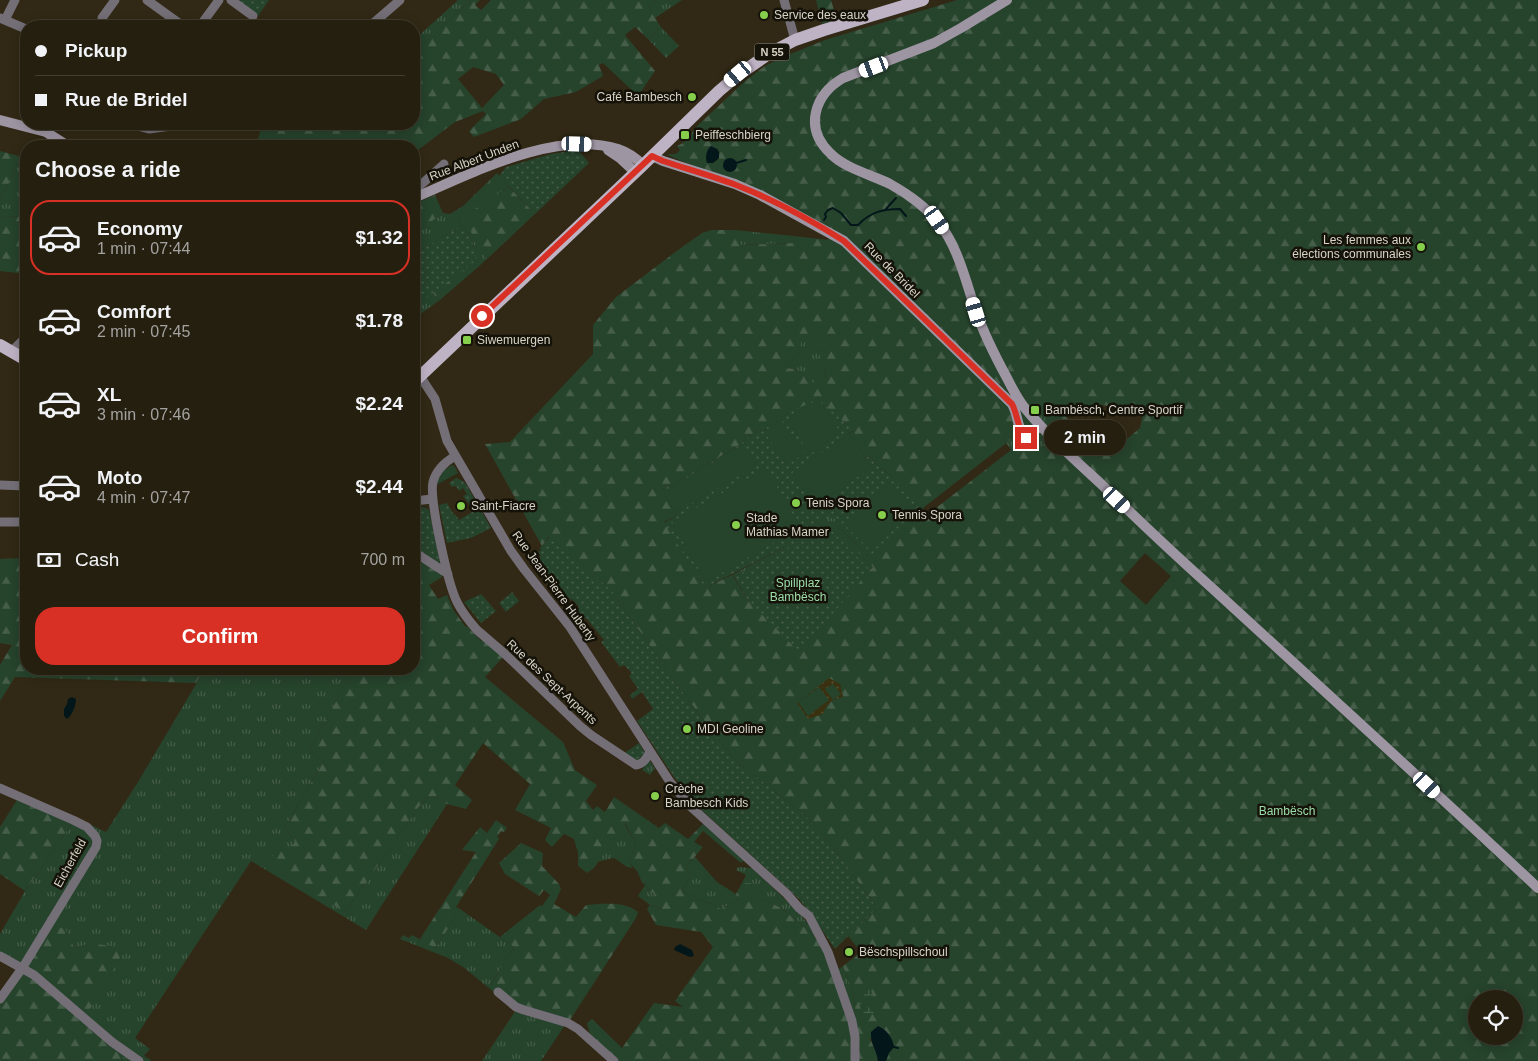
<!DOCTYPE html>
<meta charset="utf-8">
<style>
body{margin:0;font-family:Arial,sans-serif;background:#312c1e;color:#f1f3f6;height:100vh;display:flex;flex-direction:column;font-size:19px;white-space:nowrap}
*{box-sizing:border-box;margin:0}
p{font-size:16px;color:#a3a29f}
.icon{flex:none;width:28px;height:28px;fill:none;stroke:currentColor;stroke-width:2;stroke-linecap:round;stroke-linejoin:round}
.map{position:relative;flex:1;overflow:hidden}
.panel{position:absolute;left:20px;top:140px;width:400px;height:535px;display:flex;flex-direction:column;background:#251f10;border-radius:20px;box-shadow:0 2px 12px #0003,0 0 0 1px #423d30}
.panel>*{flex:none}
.hud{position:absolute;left:20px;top:20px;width:400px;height:110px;border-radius:20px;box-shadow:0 2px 12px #0003,0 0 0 1px #423d30;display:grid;align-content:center;height:110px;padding:0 15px;background:#251f10}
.tools{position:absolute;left:1468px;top:990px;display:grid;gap:10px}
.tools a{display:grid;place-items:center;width:55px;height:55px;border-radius:50%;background:#251f10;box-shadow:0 2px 12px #0003,0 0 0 1px #423d30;font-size:25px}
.end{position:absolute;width:22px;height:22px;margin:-11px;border:6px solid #d93025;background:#fff;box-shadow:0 0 0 2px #fff}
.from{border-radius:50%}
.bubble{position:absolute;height:35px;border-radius:18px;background:#251f10;box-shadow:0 2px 12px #0003,0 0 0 1px #423d30;font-size:16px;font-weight:700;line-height:35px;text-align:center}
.car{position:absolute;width:15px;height:30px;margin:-15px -8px;border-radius:6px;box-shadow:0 0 4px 1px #0007;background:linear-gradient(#fff 24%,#345 0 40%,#fff 0 76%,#345 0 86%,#fff 0)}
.hud b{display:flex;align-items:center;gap:18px;height:48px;font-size:19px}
.hud b+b{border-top:1px solid #423d30}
.hud i{width:12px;height:12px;background:#f1f3f6}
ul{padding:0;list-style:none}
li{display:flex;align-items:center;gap:15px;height:75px;margin:0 10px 8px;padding:0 5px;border:2px solid transparent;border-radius:20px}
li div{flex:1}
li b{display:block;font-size:19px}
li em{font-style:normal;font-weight:700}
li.active{border-color:#d93025}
li>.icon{width:45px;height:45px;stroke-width:1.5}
h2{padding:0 15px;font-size:22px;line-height:60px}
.pay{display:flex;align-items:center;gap:12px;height:55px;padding:0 15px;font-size:19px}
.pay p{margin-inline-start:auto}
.primary-button{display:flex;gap:10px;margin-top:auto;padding:10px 15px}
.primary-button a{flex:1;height:58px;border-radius:20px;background:#d93025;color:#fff;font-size:20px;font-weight:700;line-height:58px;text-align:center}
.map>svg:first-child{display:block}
.grass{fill:url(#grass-tufts)}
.forest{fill:url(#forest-firs);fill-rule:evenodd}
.wetland{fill:url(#wetland-marsh)}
.sand{fill:url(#sand-dots)}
.park{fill:url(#park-dots)}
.pitch{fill:#26432c}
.water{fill:#03171b}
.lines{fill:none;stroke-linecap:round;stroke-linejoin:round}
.stream{stroke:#03171b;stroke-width:2}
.street{stroke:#746e77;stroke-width:9}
.secondary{stroke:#9e95a3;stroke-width:10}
.primary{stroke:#beb3c5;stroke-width:12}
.route{stroke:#d93025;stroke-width:6}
.poi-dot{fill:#85cf4c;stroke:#151209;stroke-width:2}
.labels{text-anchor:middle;stroke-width:5;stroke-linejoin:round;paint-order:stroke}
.shield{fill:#151209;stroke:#9e9a8f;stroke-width:1}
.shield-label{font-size:11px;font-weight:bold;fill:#d9d4c8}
.poi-label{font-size:12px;fill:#d9d4c8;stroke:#151209;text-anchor:start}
.street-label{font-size:12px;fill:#d9d4c8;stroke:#151209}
.park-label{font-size:12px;fill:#9cdea9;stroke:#151209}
</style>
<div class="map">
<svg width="1538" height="1061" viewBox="0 0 1538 1061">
<defs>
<pattern id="grass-tufts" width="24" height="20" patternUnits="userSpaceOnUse" patternTransform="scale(1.25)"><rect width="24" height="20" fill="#26432c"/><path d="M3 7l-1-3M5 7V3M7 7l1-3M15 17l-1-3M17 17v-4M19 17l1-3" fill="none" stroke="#455d49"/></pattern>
<pattern id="forest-firs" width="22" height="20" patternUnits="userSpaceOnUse" patternTransform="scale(1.25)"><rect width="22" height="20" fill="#26432c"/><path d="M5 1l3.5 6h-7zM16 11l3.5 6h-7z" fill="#455d49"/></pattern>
<pattern id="wetland-marsh" width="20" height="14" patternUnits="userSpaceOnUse" patternTransform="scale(1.25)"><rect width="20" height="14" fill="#26432c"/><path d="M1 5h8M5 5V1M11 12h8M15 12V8" fill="none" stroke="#455d49"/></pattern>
<pattern id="sand-dots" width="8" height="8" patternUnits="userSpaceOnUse" patternTransform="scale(1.25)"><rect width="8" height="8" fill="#393110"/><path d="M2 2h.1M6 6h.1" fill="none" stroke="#554e31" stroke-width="1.8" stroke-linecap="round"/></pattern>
<pattern id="park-dots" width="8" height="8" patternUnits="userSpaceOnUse" patternTransform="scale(1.25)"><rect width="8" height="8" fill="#26432c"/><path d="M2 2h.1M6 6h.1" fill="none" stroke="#455d49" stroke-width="1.8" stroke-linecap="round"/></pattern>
</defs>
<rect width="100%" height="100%" fill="#312915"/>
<path class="grass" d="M458,0H470L435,34L414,52V40Z
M655,0H682L655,18L648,7Z
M661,27L679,46L666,58L648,39Z
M22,157L26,159V162L20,173L21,182H26V216L0,217V199Z
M497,173L509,187L463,217L487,259L477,268V251L463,225L414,254C414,227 423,226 443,213L450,214L463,206Z
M735,230L794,236L793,243L740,245Z
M433,292L436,298L440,300L419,315L418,309L414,307Z
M822,336L827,363L824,378L814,384L796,369L785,368L787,362L796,357L802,339Z
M1009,382L1028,398L1044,416L1059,409L1065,416L1059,418L1058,444L1029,449L1023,444L1011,450L1006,443L1018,434L999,393Z
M452,465L455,467L458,473L436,485L443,471Z
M833,517L844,524L838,531L873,567L870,570L817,532L813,523L827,518Z
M786,546L790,547L734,577L732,575Z
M205,669H353L309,751L324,761L285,827L295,842L289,851L278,845L345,912L425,798L436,796L447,804L366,930L251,861L135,1038L150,1049L144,1056L151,1060L150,1061H121L128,1049L85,1016L120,958L90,943L75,949L65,929L34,975L16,982L0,1005V994L16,972V968L0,959V934L25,891L72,823L62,811L106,832L138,782Z
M649,760L655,768L650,775L642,770Z
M624,823L636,844L629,862L633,868L627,867L614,858L597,862Z
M695,857L717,882L736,894L738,900L721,909L682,891L691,876L686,867Z
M738,867L752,868L788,902L790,901L811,928L815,936L781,908L764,899L754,901L751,884L742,883L746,875L736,870Z
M645,885L654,894L663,909L650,905L638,896Z
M460,909L514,947L491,984L568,1023L576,1031L565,1025L541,1061H482L516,1010L463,967L448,958L400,939L403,935L409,938L412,935L436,948Z
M843,966L853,992L855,1011L853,1013L858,1030L855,1037L833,974Z"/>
<path class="forest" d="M470,0H480L475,5L481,10L491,0H655L648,7L661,27L648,39L635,27L625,35L655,71L638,96L603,63L599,65L603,76L576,92L544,99L521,119L474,137L469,131L486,114L483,111L455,122L414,153V146H255L260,133L259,124H290L293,126L317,127L320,124H414V52L435,34ZM473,67L496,74L504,85L482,108L458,79Z
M816,0H831L837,20L822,24Z
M957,0H1538V1061H886L888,1053L894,1047L887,1033L870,1039L877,1053L878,1061H618L591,1038L587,1023L592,1019L622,1048L654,1003L683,1007L675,1001L713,947L701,932L656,925L647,909L650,905L662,909L654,894L642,882L637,871L629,862L636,844L625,823L594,868L587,873L578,866V853L574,839L564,834L552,847L545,840L551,828L515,810L530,784L483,743L455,785L472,800L466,809L447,804L436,796L425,798L345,912L269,863L278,844L288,850L295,842L285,827L324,761L309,751L353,669H414V575L423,561L441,574L442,577L429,585L438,599L447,595L454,611L465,626L468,627L481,641L483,639L503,657L485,677L563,742L575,770L597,785L586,801L593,810L597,806L605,812L614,797L659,828L665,823L688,839L704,823L744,860L741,863L703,831L694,842L703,847L686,867L691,876L682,891L721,909L738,900L736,894L742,883H751L754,900L764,899L781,908L815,936L825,955L855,1036L858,1030L853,1013L855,1011L853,992L843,966L861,952L848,936L877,908L830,843L804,814L737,762L725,748L680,689L611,590L549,537L542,546L485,444L510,442L593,354V325L616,297L678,250L702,233L711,230H735L741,245L793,243L794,236L828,240L830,232L760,195L668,155L670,154H676L680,150L677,146C686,142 690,138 694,129L745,81L765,66L783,57L825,40ZM717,148C721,156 719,161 711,163L707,159ZM822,336L820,357L827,363L824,378H815L814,383L796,369L785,368L787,362L796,357L802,340L811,341ZM1009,382L1028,398L1044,417L1059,409L1103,405L1143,414L1140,428L1114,450L1110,447L1103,453L1065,416L1059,417L1058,444L1029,449L1028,447L1023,444L1011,450L927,515L923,508L1018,434L1013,414L999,393ZM788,413L853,431L849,434L866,458L870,456L876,464L892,476L869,557L840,528L837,531L873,567L870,570L865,565L749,602L732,575L705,588L664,522L677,515L662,490L740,445L758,429L762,431ZM1145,553L1171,576L1146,605L1120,581ZM840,684L843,697L835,698L826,705ZM1476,999H1514V1036H1476Z
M0,151L22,157L0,199Z
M509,187L535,214L487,259L462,217Z
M435,195L443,213L418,231L414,241V204Z
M26,216V274L0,271V217Z
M477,260V268L440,300L436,298L433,292Z
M26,558V669H205L196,683L15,677L0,701V665L12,645L0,643V559Z
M17,800L72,823L25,891L0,874V827Z
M496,820L507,828L504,832L501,831L497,837L499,839L456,907L460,909L436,948L423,942L420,939L476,852L462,850L480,827L487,833Z
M521,843L543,853L542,866L559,884L561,889L554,904L576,917L586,905C603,904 624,901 638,912L636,918L568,1023C538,1014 513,1010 491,984L514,947L500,937L540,905L542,906L550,895L544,890L539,896L505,874L499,863Z
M53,925L65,929L75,949L90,943L117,947L120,958L83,1021L125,1055L121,1061H0V1005L16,982L23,976L34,975L31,965L33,956Z"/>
<path class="wetland" d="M869,983L877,1011L875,1014L870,1013L869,1016L866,1018L861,1010L856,993L858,988Z"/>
<path class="sand" d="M829,678L840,684L843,697C832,699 827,703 823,714L808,719L797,703Z"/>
<path class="park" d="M236,0H269L258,16Z
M578,150L589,163L535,214L499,176L506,167L551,154Z
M463,225L477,251V260L414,307V254Z
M818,399L853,430L849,434L866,458L870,456L876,464L892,476L921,505L869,557L840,528L843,524C836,518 830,515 822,522L819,521L813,523L817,532L827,526L870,570L818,631L797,651L785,637L749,602L734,577L789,547L786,546L705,588L664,523L677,515L662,490L740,445L758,429L762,431L788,413Z
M456,478L461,480L466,484L491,528L471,538L447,543L439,505L447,503L454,515L455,514L459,520L472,512L471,510L473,509L463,496L467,494L463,488L459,491L456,486L452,487L449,483Z
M414,506L426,508L429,510L440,562L436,564L414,548Z
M550,537L611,590L680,689L725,748L737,762L804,814L830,843L877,908L839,945L835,949L813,917L799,899L692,801L674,777L637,721L653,709L642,692L632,699L630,695L638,689L629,676L631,674V672L624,665L620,667L601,642L604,640L586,618L584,619L576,609L579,607L572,599L570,600L536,560L541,556L538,552L541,550L540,548Z
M512,592L519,601L506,612L499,603Z
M481,594L496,611L481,623L464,602Z
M639,743L645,753L637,761L623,754Z"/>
<path class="pitch" d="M818,399L841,433L810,454L787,420Z
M781,420L804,453L788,465L764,432Z
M849,434L872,467L816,506L792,473Z
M744,444L757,465L676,513L663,492Z
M766,468L800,527L706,582L672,522Z
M891,482L914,506L870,550L846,526Z
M833,684L841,694L833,700L825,689Z
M819,687L829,700L808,716L798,702Z"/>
<path class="water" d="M711,146L717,149L719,152V158L713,163H707C705,158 706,150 711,146Z
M723 165a7 7 0 1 1 14 0a7 7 0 1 1-14 0Z
M72,697L76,699C76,705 72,716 67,719L64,716V709L67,704L68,699Z
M680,944L692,950L694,956L690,957L674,950L675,947Z
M878,1026C886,1029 893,1038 894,1047L889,1053L886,1061H878C877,1051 870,1043 871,1032Z"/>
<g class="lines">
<path class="stream" d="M736,163L746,160
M886,209L896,198
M824,220L826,217L825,214L828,210L833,208L841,213L851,225H858C870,212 883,209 900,209L906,216
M894,1047L898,1048"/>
<path class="street" d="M147,0L183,26
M231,0L253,16
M784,0L795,40
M0,18L26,29
M102,18L115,0
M5,20L15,0
M200,26L219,0
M370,26L400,0
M129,124L149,129L186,124
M414,191L444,164
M12,351L21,342L26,340
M420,376L435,399L447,441L511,551L524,569L570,627L670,782L690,806L787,894L799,908L809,916L828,952L852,1021L855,1037V1061
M455,456C445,462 436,470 433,482C429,499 448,584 457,602C462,612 469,621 477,630L505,654L580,726L591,735L636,765C643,764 646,759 650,752
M0,485L26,486
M414,501L432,499
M0,522H26
M414,552L448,574
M0,788L73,820L87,827L95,836L97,841L96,847L23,967L0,999
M0,956L34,975L112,1042L139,1061
M498,992L516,1007L524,1010L568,1023L578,1029L614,1061"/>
<path class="secondary" d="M1007,0L961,28L934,43L843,78C814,95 804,128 830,153C844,168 872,175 890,184C908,194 926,207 939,223C959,249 965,280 976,311C984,334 995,356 1007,378C1012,388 1017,398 1024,407C1047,435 1074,459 1100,483C1137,519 1174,554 1212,588C1321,688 1430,787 1538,888
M0,120L46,132L68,146
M608,150L620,158L635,172
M652,156L663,161L735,184L760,195L844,241L1012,404C1019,416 1016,428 1026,438L1040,426
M414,198C473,173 553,130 618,149C627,152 636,158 643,165"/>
<path class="primary" d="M0,345L26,360
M414,382L641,167L719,91L738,75L770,53L795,40L824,30L923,0"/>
</g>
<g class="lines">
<path class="route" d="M482,316L652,156L663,161C687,169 712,176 736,185C772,199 811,220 844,241L1012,404C1018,415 1017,428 1026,438"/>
</g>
<g class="poi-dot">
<circle cx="764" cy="15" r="5"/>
<circle cx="692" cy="97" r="5"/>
<rect x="680" y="130" width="10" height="10" rx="2.5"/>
<circle cx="1421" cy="247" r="5"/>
<rect x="462" y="335" width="10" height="10" rx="2.5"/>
<rect x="1030" y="405" width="10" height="10" rx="2.5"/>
<circle cx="796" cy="503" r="5"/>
<circle cx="461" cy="506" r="5"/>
<circle cx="882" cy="515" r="5"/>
<circle cx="736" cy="525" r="5"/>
<circle cx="687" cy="729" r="5"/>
<circle cx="655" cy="796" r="5"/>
<circle cx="849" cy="952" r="5"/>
</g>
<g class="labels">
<rect class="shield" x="754.5" y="43.5" width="35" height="17" rx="4"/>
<g class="shield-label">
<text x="772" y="56">N 55</text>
</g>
<g class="poi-label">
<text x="774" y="19">Service des eaux</text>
<text x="682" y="101" text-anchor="end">Café Bambesch</text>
<text x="695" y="139">Peiffeschbierg</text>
<text x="1411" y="244" text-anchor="end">Les femmes aux<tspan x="1411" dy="14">élections communales</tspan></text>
<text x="477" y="344">Siwemuergen</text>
<text x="1045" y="414">Bambësch, Centre Sportif</text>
<text x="806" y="507">Tenis Spora</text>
<text x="471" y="510">Saint-Fiacre</text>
<text x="892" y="519">Tennis Spora</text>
<text x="746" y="522">Stade<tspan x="746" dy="14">Mathias Mamer</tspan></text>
<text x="697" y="733">MDI Geoline</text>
<text x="665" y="793">Crèche<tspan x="665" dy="14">Bambesch Kids</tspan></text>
<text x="859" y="956">Bëschspillschoul</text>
</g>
<g class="street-label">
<text transform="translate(474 160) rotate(-21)" y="4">Rue Albert Unden</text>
<text transform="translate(892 270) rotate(45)" y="4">Rue de Bridel</text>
<text transform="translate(554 586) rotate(54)" y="4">Rue Jean-Pierre Huberty</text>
<text transform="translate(552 682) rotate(43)" y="4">Rue des Sept-Arpents</text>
<text transform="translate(70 863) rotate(-61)" y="4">Eicherfeld</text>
</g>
<g class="park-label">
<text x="798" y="587">Spillplaz<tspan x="798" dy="14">Bambësch</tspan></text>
<text x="1287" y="815">Bambësch</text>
</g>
</g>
</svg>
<div class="tools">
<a><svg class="icon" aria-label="locate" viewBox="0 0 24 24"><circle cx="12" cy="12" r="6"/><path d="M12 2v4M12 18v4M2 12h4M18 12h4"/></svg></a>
</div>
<i class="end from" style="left:482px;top:316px"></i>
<i class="end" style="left:1026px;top:438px"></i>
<div class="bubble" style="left:1044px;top:420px;width:82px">2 min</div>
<i class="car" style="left:874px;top:67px;rotate:249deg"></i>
<i class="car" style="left:738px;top:74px;rotate:230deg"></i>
<i class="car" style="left:577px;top:144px;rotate:92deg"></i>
<i class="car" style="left:937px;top:220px;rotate:145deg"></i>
<i class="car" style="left:976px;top:312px;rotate:343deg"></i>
<i class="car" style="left:1117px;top:500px;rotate:133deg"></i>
<i class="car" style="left:1427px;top:785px;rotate:133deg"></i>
<div class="hud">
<b><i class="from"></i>Pickup</b>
<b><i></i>Rue de Bridel</b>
</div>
<section class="panel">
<h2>Choose a ride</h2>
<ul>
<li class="active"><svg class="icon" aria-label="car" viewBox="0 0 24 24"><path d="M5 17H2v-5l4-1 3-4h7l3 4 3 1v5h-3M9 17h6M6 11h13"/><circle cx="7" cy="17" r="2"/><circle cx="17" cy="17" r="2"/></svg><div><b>Economy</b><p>1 min · 07:44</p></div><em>$1.32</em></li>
<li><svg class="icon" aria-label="car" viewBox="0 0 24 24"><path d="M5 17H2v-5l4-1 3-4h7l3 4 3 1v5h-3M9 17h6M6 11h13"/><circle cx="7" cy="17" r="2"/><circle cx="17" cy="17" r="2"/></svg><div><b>Comfort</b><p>2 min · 07:45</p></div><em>$1.78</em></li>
<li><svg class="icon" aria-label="car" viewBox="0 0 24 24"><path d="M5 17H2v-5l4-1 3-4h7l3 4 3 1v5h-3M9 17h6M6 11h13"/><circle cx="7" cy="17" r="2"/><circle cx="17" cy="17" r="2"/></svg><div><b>XL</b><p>3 min · 07:46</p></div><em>$2.24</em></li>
<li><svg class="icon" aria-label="car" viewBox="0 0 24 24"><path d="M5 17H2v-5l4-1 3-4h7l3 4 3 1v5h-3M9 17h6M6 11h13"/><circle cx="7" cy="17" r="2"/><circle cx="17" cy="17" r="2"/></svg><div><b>Moto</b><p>4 min · 07:47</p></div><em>$2.44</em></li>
</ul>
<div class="pay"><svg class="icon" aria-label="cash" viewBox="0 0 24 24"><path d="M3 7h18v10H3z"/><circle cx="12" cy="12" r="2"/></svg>Cash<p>700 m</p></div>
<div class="primary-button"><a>Confirm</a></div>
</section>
</div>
